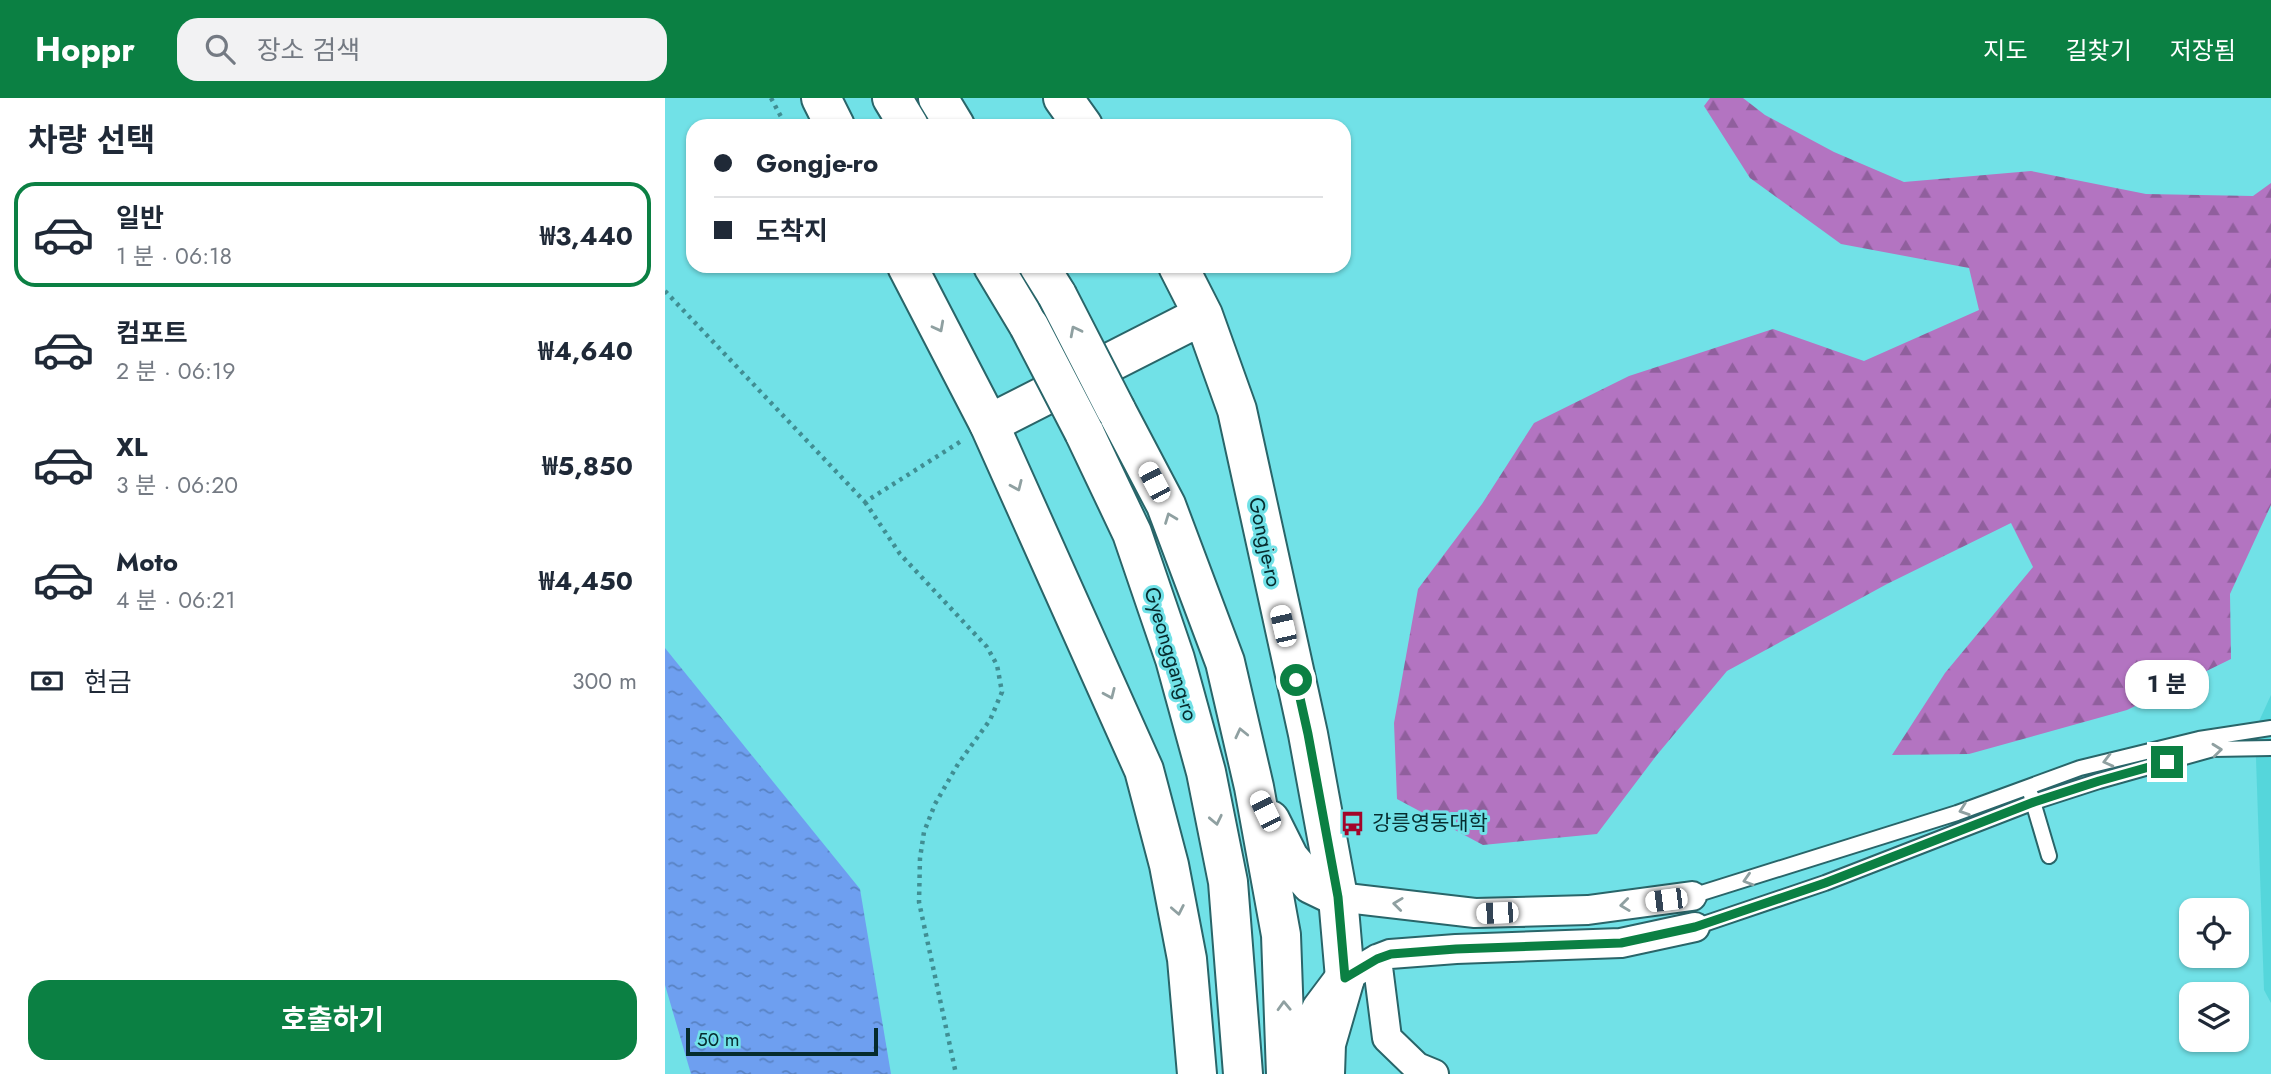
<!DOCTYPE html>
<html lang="ko">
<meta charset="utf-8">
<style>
body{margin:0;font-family:Jost,"Noto Sans KR",sans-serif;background:#f2f2f3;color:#1f2937;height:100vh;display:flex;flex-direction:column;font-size:26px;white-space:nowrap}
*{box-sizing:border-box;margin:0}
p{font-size:23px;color:#747a83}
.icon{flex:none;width:38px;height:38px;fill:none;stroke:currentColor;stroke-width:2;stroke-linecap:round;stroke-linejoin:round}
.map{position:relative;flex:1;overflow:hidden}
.side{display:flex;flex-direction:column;background:#fff;width:665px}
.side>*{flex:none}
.top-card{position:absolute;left:21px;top:21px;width:665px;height:154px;border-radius:21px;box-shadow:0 2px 5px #0004;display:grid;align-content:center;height:154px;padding:0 28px;background:#fff}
.tools{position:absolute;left:1514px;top:800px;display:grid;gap:14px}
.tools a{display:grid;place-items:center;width:70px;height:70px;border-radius:14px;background:#fff;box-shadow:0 2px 5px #0004;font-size:35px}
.scale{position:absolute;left:21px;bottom:18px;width:192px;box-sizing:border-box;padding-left:7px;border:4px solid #062c2e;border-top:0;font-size:19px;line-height:24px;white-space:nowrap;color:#062c2e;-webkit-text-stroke:5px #71e1e7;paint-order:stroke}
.end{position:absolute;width:32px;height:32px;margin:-16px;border:9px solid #0b8043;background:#fff;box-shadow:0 0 0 4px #fff}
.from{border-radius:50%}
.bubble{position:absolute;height:49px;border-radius:21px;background:#fff;box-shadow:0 2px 5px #0004;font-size:23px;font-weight:700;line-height:49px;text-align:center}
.car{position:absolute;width:21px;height:42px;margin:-21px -10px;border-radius:9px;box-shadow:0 0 5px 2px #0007;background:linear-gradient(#fff 24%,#345 0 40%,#fff 0 76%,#345 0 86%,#fff 0)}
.top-card b{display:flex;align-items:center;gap:24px;height:66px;font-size:26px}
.top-card b+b{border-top:2px solid #e0e1e3}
.top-card i{width:18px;height:18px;background:#1f2937}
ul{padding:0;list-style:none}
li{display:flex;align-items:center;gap:21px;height:105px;margin:0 14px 10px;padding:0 14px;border:4px solid transparent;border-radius:21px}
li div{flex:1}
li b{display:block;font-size:26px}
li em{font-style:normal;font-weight:700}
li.current{border-color:#0b8043}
li>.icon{width:63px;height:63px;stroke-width:1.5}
h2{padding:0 28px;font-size:32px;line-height:84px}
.pay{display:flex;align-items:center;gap:18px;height:77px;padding:0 28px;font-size:26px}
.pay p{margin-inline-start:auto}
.button{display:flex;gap:14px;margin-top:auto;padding:14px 28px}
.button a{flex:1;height:80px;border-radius:21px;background:#0b8043;color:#fff;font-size:28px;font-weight:700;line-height:80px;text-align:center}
header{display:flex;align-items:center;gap:42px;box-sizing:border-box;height:98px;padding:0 35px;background:#0b8043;color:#fff}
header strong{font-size:33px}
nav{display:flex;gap:38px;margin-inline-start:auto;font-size:24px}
.search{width:490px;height:63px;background:#f2f2f3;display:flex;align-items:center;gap:18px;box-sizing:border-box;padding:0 24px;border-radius:21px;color:#747a83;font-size:26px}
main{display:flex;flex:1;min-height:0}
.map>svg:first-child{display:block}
.built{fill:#55d6db}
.forest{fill:url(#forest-firs)}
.water{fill:url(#water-ripples)}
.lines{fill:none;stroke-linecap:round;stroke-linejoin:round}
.lane-casing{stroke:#296569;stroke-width:18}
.street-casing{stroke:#296569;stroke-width:32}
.secondary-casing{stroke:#296569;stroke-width:42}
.highway-casing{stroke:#296569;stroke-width:42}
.path{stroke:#408e93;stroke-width:4.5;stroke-dasharray:3.5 5;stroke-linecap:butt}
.lane{stroke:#fff;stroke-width:14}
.street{stroke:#fff;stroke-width:28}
.secondary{stroke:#fff;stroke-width:38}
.highway{stroke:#fff;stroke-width:38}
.highway-bridge-casing{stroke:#296569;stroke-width:42;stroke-linecap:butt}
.highway-bridge{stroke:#fff;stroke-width:38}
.oneway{stroke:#8fa0a1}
.route{stroke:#0b8043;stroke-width:9}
.labels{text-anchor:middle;stroke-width:6;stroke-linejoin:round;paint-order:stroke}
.street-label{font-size:21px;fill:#062c2e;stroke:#71e1e7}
.poi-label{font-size:21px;fill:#062c2e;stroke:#71e1e7;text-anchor:start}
</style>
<header>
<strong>Hoppr</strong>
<div class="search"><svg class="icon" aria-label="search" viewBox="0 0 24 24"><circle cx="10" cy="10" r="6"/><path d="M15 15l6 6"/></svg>장소 검색</div>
<nav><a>지도</a><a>길찾기</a><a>저장됨</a></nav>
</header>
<main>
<section class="side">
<h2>차량 선택</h2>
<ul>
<li class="current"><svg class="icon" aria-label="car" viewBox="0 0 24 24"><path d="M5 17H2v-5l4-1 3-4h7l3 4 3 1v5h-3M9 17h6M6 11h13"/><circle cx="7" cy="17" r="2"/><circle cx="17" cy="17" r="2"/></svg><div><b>일반</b><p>1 분 · 06:18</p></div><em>₩3,440</em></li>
<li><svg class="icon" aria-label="car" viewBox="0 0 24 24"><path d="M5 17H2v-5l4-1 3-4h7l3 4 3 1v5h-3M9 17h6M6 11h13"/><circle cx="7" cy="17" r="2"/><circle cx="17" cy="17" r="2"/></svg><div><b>컴포트</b><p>2 분 · 06:19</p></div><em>₩4,640</em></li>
<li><svg class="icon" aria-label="car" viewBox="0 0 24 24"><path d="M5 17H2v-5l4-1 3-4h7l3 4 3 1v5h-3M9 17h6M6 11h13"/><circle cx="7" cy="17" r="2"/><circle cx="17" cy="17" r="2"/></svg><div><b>XL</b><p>3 분 · 06:20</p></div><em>₩5,850</em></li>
<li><svg class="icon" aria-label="car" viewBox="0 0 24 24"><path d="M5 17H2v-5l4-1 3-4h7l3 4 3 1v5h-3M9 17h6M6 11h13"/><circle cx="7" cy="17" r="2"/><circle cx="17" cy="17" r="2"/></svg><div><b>Moto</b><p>4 분 · 06:21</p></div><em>₩4,450</em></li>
</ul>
<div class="pay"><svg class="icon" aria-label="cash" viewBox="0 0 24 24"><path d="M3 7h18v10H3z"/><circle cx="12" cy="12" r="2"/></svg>현금<p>300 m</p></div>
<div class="button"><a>호출하기</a></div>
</section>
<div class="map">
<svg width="1606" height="976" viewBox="0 0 1606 976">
<defs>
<pattern id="forest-firs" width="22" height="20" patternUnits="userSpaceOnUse" patternTransform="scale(1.75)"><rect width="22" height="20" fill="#b374c1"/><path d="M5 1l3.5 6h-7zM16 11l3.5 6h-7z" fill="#905f9d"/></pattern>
<pattern id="water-ripples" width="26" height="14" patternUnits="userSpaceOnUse" patternTransform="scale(1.75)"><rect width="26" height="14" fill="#6e9ff0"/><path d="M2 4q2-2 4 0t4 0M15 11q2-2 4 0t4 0" fill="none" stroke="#5882c3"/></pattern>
</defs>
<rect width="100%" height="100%" fill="#71e1e7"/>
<path class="built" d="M1606,597V905L1599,892L1590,632Z"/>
<path class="forest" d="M1045,0H1078L1100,17L1169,54L1239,84L1366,73L1481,96L1588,98L1606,85V407L1565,496L1566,561L1462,612L1304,656L1227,657L1280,575L1368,469L1346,425L1222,486L1062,573L991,658L932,736L818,747L732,701L729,625L753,491L817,406L869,325L964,278L1108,231L1199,263L1314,212L1304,170L1176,146L1085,80L1039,8Z"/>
<path class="water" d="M0,550L195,791L226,976H26L0,887Z"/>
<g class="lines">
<defs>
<path id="lane" d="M1366,697L1384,758
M1027,798L1292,715L1415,670L1534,641L1606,630
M1030,829L1160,785L1369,704L1434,683L1548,651L1606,650"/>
<path id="street" d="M673,799L810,815L923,812L1027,798
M712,861L722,940L752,969L769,976
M680,880L712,861L725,856L791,851L956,845L1030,829"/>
<path id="secondary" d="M398,0L418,28
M513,168L538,217L572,312L643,636L673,799L680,880L661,946L660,976
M324,326L538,217"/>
<path id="highway" d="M156,0L170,28
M227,0L244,28
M273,0L290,28
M242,168L324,326L479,672L504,767L522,861L532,976
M328,168L364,228
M374,168L392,197
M451,312L501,407L560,564L589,689L616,837L621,976
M419,334L467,435L510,561L541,674L563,784L578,976
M605,722L624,760L646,786L673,799
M640,976L643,946L656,912L680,880"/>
</defs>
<use href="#lane" class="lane-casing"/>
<use href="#street" class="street-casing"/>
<use href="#secondary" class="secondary-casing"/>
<use href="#highway" class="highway-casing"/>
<path class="path" d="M106,0L121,28
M0,193L200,404L298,342
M200,404L235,456L322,549L332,567L337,594L325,622L293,666L270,706L259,734L255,760L254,804L291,976"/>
<use href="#lane" class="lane"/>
<use href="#street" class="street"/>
<use href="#secondary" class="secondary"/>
<use href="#highway" class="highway"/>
<defs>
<path id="highway-bridge" d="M392,197L451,312
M364,228L419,334"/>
</defs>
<use href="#highway-bridge" class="highway-bridge-casing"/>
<use href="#highway-bridge" class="highway-bridge"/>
</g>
<defs><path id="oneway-chevron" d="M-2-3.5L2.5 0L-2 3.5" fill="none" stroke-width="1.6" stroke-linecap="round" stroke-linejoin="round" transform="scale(1.75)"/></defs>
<g class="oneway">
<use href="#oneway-chevron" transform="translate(274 229) rotate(62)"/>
<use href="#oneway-chevron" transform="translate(410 233) rotate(-117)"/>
<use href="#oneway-chevron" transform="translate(352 388) rotate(66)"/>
<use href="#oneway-chevron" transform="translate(505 420) rotate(-111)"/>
<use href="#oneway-chevron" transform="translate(445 596) rotate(66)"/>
<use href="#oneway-chevron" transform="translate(576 635) rotate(-103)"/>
<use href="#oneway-chevron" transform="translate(1552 652) rotate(-6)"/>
<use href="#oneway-chevron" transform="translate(1443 663) rotate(166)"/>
<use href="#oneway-chevron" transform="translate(1299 712) rotate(161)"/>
<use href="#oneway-chevron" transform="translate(551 722) rotate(78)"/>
<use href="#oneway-chevron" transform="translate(1083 782) rotate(163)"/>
<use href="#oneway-chevron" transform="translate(733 806) rotate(-173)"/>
<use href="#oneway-chevron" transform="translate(960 807) rotate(173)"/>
<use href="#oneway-chevron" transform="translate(513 812) rotate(79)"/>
<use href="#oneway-chevron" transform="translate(619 908) rotate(-92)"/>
</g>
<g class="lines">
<path class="route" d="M631,582L643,636L673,799L680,880L712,861L726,856L791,851L956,845L1030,829L1160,785L1369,704L1434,683L1502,664"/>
</g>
<defs>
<symbol id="bus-bare" viewBox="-9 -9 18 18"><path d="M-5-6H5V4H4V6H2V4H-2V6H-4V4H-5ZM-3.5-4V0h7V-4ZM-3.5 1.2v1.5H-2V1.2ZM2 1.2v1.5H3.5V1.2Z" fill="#a30529" stroke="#71e1e7" stroke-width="2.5" paint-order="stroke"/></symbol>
</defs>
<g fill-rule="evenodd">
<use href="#bus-bare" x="670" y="708" width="35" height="35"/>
</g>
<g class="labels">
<g class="street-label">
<text transform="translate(600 444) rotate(78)" y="7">Gongje-ro</text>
<text transform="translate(506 556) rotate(73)" y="7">Gyeonggang-ro</text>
</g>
<g class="poi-label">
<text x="707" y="732">강릉영동대학</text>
</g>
</g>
</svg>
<div class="tools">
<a><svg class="icon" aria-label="locate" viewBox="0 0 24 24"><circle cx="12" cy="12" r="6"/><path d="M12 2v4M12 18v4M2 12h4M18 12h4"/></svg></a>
<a><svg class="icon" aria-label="layers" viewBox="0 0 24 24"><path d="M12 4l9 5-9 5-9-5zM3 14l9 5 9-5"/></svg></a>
</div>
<div class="scale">50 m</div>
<i class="end from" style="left:631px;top:582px"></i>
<i class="end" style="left:1502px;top:664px"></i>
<div class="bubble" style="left:1460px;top:562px;width:84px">1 분</div>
<i class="car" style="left:489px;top:384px;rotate:332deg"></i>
<i class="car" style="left:618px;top:528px;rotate:347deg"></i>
<i class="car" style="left:600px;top:713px;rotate:334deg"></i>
<i class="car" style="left:1001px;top:802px;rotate:263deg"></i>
<i class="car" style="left:832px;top:815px;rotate:268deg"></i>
<div class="top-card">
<b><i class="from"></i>Gongje-ro</b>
<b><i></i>도착지</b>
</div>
</div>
</main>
